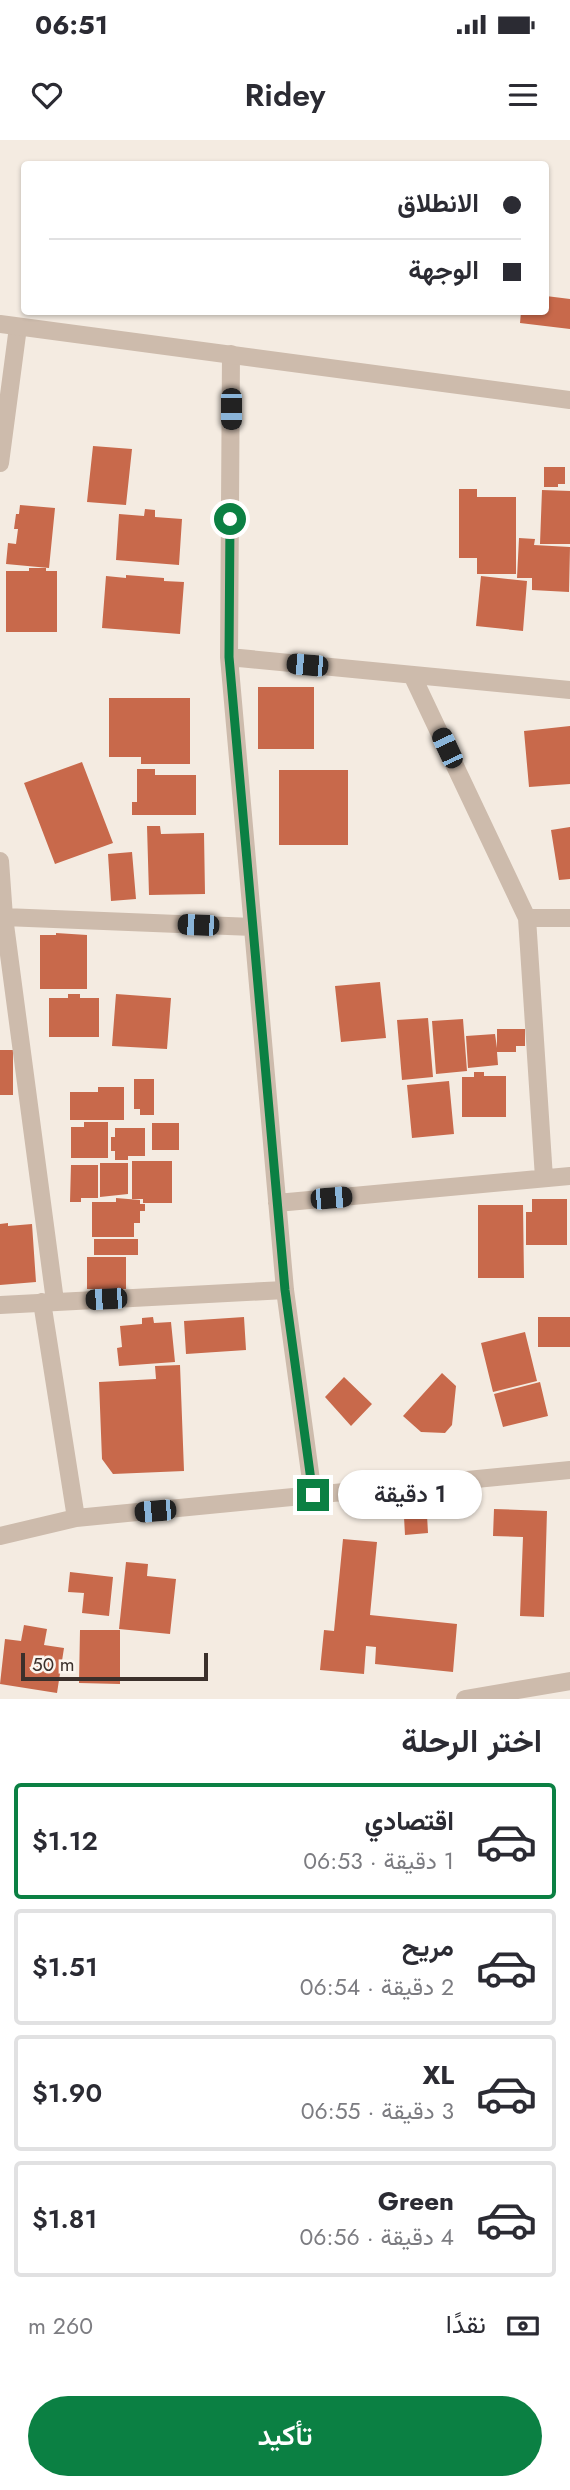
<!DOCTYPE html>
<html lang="ar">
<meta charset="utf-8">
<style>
body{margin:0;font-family:Jost,Vazirmatn,sans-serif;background:#f2f2f3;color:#2b2b33;direction:rtl;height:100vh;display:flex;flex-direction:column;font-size:26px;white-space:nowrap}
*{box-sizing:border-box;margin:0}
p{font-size:23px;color:#7c7c81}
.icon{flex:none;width:38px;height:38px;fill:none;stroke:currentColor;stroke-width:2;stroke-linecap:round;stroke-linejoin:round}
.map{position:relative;height:1559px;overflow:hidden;direction:ltr}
.details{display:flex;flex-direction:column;background:#fff;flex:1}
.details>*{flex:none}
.guide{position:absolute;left:21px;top:21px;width:528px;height:154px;border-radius:7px;box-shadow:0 2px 5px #0004;direction:rtl;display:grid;align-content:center;height:154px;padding:0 28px;background:#fff}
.scale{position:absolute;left:21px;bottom:18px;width:187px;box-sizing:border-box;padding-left:7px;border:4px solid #3b302b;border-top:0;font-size:19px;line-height:24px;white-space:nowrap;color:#3b302b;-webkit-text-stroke:5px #fbf5ee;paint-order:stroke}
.end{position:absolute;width:32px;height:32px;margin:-16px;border:9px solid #0b8043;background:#fff;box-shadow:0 0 0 4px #fff}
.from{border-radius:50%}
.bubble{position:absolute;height:49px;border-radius:24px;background:#fff;box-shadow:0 2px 5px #0004;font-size:23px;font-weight:600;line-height:49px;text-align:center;direction:rtl}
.car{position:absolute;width:21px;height:42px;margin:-21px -10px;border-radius:9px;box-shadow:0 0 5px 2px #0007;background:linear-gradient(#222 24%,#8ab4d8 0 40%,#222 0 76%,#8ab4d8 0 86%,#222 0)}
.guide b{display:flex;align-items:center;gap:24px;height:66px;font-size:26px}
.guide b+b{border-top:2px solid #e1e1e2}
.guide i{width:18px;height:18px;background:#2b2b33}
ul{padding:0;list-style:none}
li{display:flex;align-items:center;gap:21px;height:116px;margin:0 14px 10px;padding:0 14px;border:4px solid #e1e1e2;border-radius:7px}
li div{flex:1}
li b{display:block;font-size:26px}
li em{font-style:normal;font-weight:600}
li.selected{border-color:#0b8043}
li>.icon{width:63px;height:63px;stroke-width:1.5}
h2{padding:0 28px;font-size:32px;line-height:84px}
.pay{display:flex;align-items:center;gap:18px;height:77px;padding:0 28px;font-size:26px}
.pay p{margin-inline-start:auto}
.action{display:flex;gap:14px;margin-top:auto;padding:14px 28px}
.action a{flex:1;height:80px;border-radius:42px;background:#0b8043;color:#fff;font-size:28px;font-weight:600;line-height:80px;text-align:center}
.status{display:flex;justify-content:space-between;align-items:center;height:49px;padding:0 35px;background:#fff;direction:ltr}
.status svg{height:19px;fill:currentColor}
header{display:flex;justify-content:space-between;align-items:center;height:91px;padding:0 28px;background:#fff;font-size:32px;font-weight:600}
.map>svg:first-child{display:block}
.building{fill:#c8694b}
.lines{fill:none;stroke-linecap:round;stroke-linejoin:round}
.minor{stroke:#cdbbac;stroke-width:18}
.tertiary{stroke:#cdbbac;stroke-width:18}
.route{stroke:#0b8043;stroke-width:9}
</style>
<div class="status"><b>06:51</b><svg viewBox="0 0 49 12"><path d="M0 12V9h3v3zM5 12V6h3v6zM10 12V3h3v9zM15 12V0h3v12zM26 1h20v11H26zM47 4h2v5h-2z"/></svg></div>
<header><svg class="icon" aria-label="menu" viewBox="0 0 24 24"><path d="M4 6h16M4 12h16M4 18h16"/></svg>Ridey<svg class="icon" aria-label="heart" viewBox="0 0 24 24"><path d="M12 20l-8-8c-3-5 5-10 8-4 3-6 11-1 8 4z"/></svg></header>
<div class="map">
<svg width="570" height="1559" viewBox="0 0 570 1559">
<rect width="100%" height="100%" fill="#f4ebe1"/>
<path class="building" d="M546,156L570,159V189L520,183L521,172H546Z
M93,306L132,309L126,365L87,362Z
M544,327H565V344H558V347H544Z
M459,349H477V357H516V434H477V418H459Z
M542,350L570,351V404H540Z
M20,365L55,368L49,428L6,424L8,403L16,404L18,389H14L16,374H19Z
M145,369L155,370V377L182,379L179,425L116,420L119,374L144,376Z
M519,398L535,399L534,405L570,407L569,452L532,450V438H517Z
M29,428H46V431H57V492H6V431H29Z
M126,435L164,438V441L184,442L180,494L102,488L106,436L126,438Z
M481,436L527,441L523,491L476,486Z
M258,547H314V609H258Z
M109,558H190V624H141V617H109Z
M570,586V644L529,647L524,591Z
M82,622L113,703L55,724L24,643Z
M137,629H155V635H196V675H132V662H137Z
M279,630H348V705H279Z
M147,686H160L161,694L204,693L205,754L149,755Z
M570,687V739L559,740L551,690Z
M132,712L136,759L111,761L108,714Z
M56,793L87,795V849H40V795H56Z
M380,842L386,898L341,902L335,846Z
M68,854H80V858H99V897H49V858H68Z
M116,854L171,858L167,909L112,906Z
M428,878L433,937L402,940L397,880Z
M463,879L467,931L436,934L432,881Z
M497,889H525V906H516V912H497L498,925L468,928L466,896L495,894L497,908Z
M0,910H13V955H0Z
M474,932H484V936H506V977H462V937H474Z
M134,939H154V975H140V969H134Z
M449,941L454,994L412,998L407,945Z
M98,947H124V980H70V952H98Z
M84,982H108V1018H71V987H84Z
M152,983H179V1010H152Z
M115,988H145V1016H128V1020H115V1011H111V997H115Z
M132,1021H172V1063H143V1059H132Z
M100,1023H128V1054L100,1057Z
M71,1025H98V1058H81V1062H70Z
M116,1058L140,1060V1064H145V1071H140V1083H134V1097H92V1062H116Z
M532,1059H567V1105H526V1072H532Z
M478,1065H523L524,1138H478Z
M8,1083V1086L32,1084L36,1142L0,1145V1084Z
M94,1099H138V1115H94Z
M87,1117H126V1149H87Z
M153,1177L154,1183L171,1182L175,1222L119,1226L117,1208L122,1207L120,1186L142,1184V1178Z
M244,1177L246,1210L186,1214L184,1181Z
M538,1177H570V1207H538Z
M525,1192L537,1241L493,1252L481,1203Z
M180,1225L184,1331L113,1334L102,1319L99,1242L156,1239L155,1226Z
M442,1233L456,1246L452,1285L445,1293L421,1292L403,1276Z
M344,1237L372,1264L351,1286L325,1257Z
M540,1242L548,1276L503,1287L494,1254Z
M494,1369L547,1371L544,1477L520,1476L523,1397L493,1396Z
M427,1375L428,1393L405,1395L404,1377Z
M343,1399L377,1402L370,1475L457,1484L453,1532L375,1524L376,1507L366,1506L364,1534L320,1530L324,1490L334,1491Z
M126,1422L148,1424L147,1436L176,1439L170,1494L119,1489Z
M70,1432L113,1437L109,1476L82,1473L84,1453L68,1452Z
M24,1485L47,1489L44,1505L64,1508L57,1553L0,1544L5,1499L21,1501Z
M80,1490H120V1544L79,1543Z"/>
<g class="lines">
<path class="minor" d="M231,214L229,517L285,1150L313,1355
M0,323L18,187
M229,517L570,550
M412,535L527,778H570
M0,721L4,777L55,1161
M4,777L253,787
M527,778L544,1038
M277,1063L570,1036
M42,1162L76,1378
M0,1165L285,1150
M0,1396L76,1378L570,1330
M465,1559L570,1541"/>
<path class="tertiary" d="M0,184L570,260"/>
</g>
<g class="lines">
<path class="route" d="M230,379L229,517L285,1150L313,1355"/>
</g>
</svg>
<div class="scale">50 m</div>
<i class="end from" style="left:230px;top:379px"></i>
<i class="end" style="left:313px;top:1355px"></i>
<div class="bubble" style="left:338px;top:1330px;width:144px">1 دقيقة</div>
<i class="car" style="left:231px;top:269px;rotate:180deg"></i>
<i class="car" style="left:307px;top:525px;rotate:275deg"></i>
<i class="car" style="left:447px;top:608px;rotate:335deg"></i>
<i class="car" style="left:198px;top:785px;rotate:272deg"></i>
<i class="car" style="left:331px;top:1058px;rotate:85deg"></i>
<i class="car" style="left:106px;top:1159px;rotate:267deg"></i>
<i class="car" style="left:155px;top:1371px;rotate:265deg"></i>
<div class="guide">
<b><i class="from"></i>الانطلاق</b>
<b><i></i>الوجهة</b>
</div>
</div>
<section class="details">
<h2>اختر الرحلة</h2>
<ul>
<li class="selected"><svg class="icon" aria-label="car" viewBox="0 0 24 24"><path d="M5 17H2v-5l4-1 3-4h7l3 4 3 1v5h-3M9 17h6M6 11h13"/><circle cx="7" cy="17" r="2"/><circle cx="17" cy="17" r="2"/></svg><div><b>اقتصادي</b><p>1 دقيقة · 06:53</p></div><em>$1.12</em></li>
<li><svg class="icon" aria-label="car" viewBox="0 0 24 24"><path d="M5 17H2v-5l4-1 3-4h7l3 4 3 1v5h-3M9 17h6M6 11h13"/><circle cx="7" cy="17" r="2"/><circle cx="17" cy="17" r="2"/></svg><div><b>مريح</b><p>2 دقيقة · 06:54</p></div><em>$1.51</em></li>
<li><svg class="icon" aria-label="car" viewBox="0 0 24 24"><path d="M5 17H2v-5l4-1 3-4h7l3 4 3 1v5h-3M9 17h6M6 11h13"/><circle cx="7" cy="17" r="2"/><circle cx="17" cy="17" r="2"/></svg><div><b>XL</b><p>3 دقيقة · 06:55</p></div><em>$1.90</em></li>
<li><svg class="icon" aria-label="car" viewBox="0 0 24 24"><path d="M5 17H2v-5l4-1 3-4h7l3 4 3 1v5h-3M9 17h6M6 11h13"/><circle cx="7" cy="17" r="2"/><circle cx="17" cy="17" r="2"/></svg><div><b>Green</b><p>4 دقيقة · 06:56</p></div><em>$1.81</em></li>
</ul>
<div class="pay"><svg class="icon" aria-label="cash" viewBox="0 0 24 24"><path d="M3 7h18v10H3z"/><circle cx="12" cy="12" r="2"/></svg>نقدًا<p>260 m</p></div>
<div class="action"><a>تأكيد</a></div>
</section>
